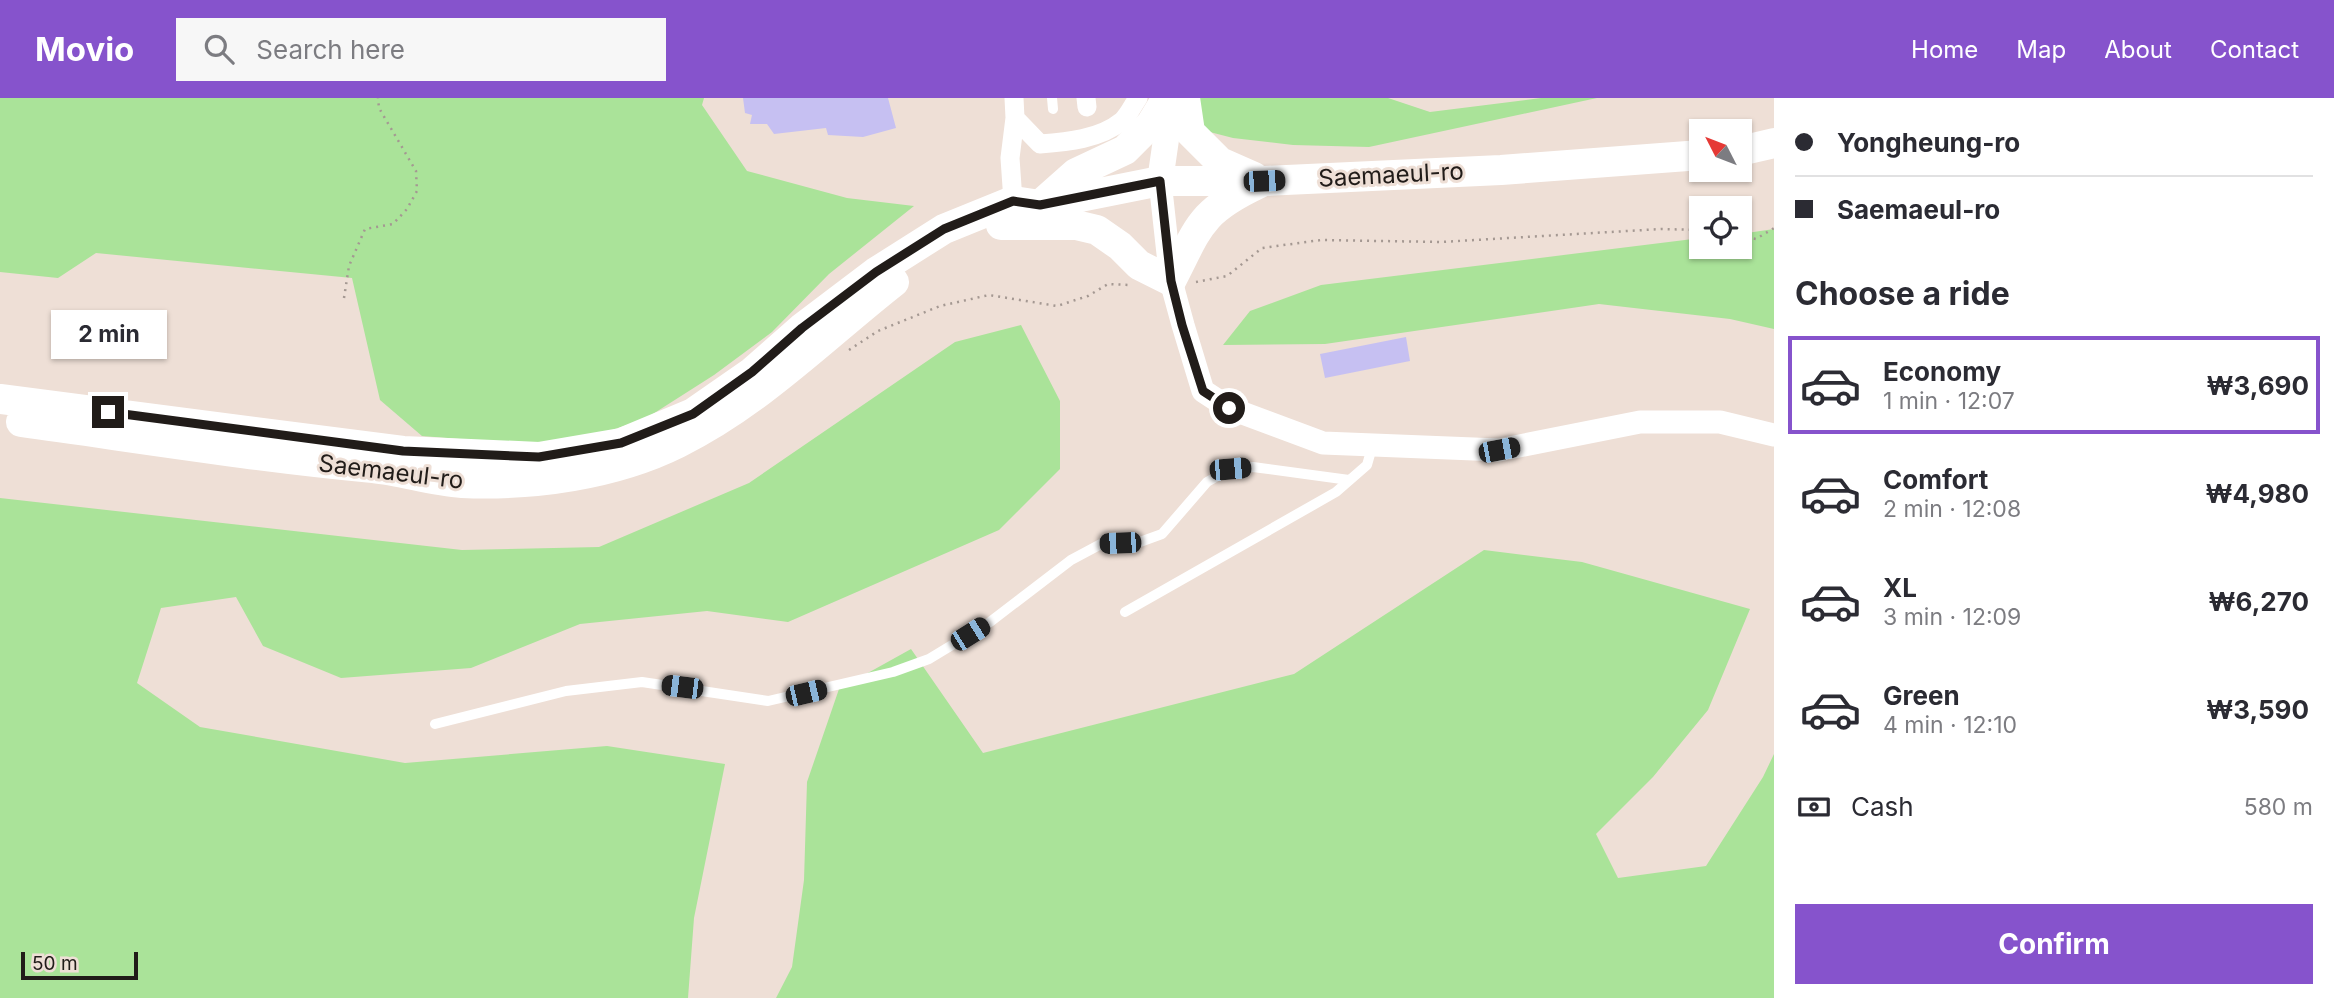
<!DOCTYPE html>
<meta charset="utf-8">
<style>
body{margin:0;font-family:Inter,sans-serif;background:#f7f7f7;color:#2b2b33;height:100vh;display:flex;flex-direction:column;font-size:26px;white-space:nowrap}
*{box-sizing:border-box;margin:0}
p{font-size:23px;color:#7c7c81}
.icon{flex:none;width:38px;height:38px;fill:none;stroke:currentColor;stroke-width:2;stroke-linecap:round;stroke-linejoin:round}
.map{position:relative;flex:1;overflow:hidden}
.side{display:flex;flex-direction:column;background:#fff;width:560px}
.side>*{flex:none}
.banner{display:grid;align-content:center;height:154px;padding:0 21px;background:#fff}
.needle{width:46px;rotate:312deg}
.tools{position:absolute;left:1689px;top:21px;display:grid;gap:14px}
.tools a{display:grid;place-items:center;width:63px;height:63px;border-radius:0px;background:#fff;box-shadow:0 2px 5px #0004;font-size:35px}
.scale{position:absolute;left:21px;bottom:18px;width:117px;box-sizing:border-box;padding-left:7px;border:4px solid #211c19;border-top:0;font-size:19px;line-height:24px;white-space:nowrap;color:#211c19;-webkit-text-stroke:5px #eedfd6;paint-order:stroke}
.end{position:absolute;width:32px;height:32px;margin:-16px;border:9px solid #211c19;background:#fff;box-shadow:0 0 0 4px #fff}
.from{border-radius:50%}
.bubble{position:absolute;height:49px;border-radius:0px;background:#fff;box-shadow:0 2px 5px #0004;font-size:23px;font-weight:700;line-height:49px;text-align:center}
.car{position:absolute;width:21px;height:42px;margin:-21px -10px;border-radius:9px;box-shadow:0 0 5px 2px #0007;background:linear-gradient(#222 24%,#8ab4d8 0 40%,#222 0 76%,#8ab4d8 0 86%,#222 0)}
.banner b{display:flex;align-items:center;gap:24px;height:66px;font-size:26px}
.banner b+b{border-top:2px solid #e1e1e2}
.banner i{width:18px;height:18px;background:#2b2b33}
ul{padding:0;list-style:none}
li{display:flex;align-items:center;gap:21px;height:98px;margin:0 14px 10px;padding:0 7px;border:4px solid transparent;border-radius:0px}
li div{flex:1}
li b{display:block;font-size:26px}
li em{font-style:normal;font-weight:700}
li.selected{border-color:#8653cc}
li>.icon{width:63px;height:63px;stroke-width:1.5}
h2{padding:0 21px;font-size:32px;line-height:84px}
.pay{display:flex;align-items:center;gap:18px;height:77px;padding:0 21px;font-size:26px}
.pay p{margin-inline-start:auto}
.cta{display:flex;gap:14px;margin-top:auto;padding:14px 21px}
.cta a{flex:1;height:80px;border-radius:0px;background:#8653cc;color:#fff;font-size:28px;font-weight:700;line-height:80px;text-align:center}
header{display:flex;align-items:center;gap:42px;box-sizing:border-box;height:98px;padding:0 35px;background:#8653cc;color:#fff}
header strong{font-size:33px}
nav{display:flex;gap:38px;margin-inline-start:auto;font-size:24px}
.search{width:490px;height:63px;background:#f7f7f7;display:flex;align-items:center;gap:18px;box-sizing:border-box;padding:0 24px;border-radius:0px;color:#7c7c81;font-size:26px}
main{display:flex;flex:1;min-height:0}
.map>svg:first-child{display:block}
.green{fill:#aae399}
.building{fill:#c6c0f2}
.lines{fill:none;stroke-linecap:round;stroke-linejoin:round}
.path{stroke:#a49892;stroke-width:2.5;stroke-dasharray:2 5;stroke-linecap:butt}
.service{stroke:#fff;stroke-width:10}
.minor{stroke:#fff;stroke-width:19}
.tertiary{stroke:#fff;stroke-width:23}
.secondary{stroke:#fff;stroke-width:26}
.primary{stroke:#fff;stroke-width:30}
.route{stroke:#211c19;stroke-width:9}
.labels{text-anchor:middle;stroke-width:6;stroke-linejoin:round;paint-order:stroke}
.street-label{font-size:24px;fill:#211c19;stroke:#eedfd6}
</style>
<header>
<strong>Movio</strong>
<div class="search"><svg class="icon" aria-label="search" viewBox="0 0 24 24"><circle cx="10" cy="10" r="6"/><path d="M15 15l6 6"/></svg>Search here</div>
<nav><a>Home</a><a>Map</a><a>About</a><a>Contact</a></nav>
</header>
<main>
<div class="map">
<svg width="1774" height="900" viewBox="0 0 1774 900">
<rect width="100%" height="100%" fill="#eedfd6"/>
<path class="green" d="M0,0H704L702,7L747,73L847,100L914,108L829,176L772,234L714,277L645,321L561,349L422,338L380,302L352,180L96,155L58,180L0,174Z
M1173,0H1388L1430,14L1541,0H1597L1369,49L1293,47L1233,40L1171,24Z
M1774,131V231L1730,221L1599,206L1325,246L1223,247L1250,213L1321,187L1701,140V149H1740V136Z
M1021,227L1060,303V371L999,432L788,524L707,513L580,526L471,570L341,580L263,548L236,499L161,510L137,585L200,629L405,665L607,648L725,666L694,820L688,900H0V400L462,452L599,449L749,385L955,244Z
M1484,452L1582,464L1750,511L1708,612L1653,679L1596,736L1618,780L1706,768L1763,679L1774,656V900H776L792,869L804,782L807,684L839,591L911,551L983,655L1294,576Z"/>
<path class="building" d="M743,0H888L896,30L863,39L828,37L826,30L774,36L767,26H750L752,17L745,15Z
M1406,239L1410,263L1325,280L1320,256Z"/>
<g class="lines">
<path class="path" d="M1740,138L1756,141L1774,130
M1196,184L1227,178L1262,150L1321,142L1441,144L1661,131L1701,132
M344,200L349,168L365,131L393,126L407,111L417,93L416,73L379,10L378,0
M849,252L878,233L940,208L989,197L1057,208L1088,198L1108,186L1130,187"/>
<path class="service" d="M1052,0L1053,11
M1125,514L1336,394L1367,367L1373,346
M435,626L566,593L642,584L768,603L893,574L929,561L990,524L1071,462L1101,446L1140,444L1162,436L1207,384L1230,371L1253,369L1349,382"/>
<path class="minor" d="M1014,0L1015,20L1040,46C1067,44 1100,41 1122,23C1128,18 1133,7 1138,0
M1086,0L1087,9
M1013,103L1010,60L1015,20"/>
<path class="tertiary" d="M1160,83L1171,183L1183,227L1203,293L1229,310L1323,345L1499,352L1640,324H1720L1774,337"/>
<path class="secondary" d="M1160,83L1172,0"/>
<path class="primary" d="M1185,0L1190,34L1220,64L1254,79
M1740,53L1774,45
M1041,106L1076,75L1125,52L1151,26L1167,0
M1001,127H1076L1097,132L1120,148L1139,167L1171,183C1199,129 1199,114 1258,86
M0,301L403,353L539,359L621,345L693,315L752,274L802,230L876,174L944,131L1013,103L1040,107L1160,83H1264L1501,72L1701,57
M21,324C138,340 255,359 373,370C402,373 432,383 462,385C532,388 614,377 678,345C759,305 824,239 894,184"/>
</g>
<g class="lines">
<path class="route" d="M108,314L403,353L539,359L621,345L693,316L752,274L802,230L876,174L944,131L1013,103L1040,107L1160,83L1171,183L1182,227L1203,293L1229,310"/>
</g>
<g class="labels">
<g class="street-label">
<text transform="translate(1391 77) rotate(-3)" y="8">Saemaeul-ro</text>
<text transform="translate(391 374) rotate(7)" y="8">Saemaeul-ro</text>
</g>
</g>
</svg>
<div class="tools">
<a><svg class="needle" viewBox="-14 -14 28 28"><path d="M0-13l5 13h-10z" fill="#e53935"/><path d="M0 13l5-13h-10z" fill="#7c7c81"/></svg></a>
<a><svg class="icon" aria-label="locate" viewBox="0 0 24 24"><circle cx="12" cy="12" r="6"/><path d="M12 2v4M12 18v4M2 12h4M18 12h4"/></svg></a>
</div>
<div class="scale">50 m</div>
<i class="end from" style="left:1229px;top:310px"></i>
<i class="end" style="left:108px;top:314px"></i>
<div class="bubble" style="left:51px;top:212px;width:116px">2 min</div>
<i class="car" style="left:1264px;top:83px;rotate:88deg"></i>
<i class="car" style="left:1499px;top:352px;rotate:79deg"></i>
<i class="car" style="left:1230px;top:371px;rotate:85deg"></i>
<i class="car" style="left:1120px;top:445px;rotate:268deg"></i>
<i class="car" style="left:970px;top:536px;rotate:58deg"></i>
<i class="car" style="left:682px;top:589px;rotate:277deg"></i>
<i class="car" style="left:806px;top:595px;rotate:77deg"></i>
</div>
<section class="side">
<div class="banner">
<b><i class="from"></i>Yongheung-ro</b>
<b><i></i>Saemaeul-ro</b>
</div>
<h2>Choose a ride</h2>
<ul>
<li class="selected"><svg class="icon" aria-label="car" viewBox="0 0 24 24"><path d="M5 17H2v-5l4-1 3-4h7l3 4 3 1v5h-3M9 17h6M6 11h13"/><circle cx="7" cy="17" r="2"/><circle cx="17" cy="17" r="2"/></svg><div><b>Economy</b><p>1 min · 12:07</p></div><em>₩3,690</em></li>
<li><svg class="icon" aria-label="car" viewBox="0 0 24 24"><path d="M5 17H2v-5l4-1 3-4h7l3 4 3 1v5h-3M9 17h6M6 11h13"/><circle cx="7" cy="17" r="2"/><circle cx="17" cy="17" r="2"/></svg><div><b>Comfort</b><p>2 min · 12:08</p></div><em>₩4,980</em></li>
<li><svg class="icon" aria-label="car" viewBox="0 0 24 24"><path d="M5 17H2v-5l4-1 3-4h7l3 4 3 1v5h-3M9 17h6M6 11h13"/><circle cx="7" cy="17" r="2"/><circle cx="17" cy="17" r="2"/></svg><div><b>XL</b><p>3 min · 12:09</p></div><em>₩6,270</em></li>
<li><svg class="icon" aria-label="car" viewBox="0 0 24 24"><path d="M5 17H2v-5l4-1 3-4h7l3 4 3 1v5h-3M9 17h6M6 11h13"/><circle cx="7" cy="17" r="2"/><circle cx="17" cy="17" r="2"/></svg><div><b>Green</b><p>4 min · 12:10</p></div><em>₩3,590</em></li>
</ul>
<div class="pay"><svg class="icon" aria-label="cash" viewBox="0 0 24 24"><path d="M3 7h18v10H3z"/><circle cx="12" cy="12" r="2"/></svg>Cash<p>580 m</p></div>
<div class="cta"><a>Confirm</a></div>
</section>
</main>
